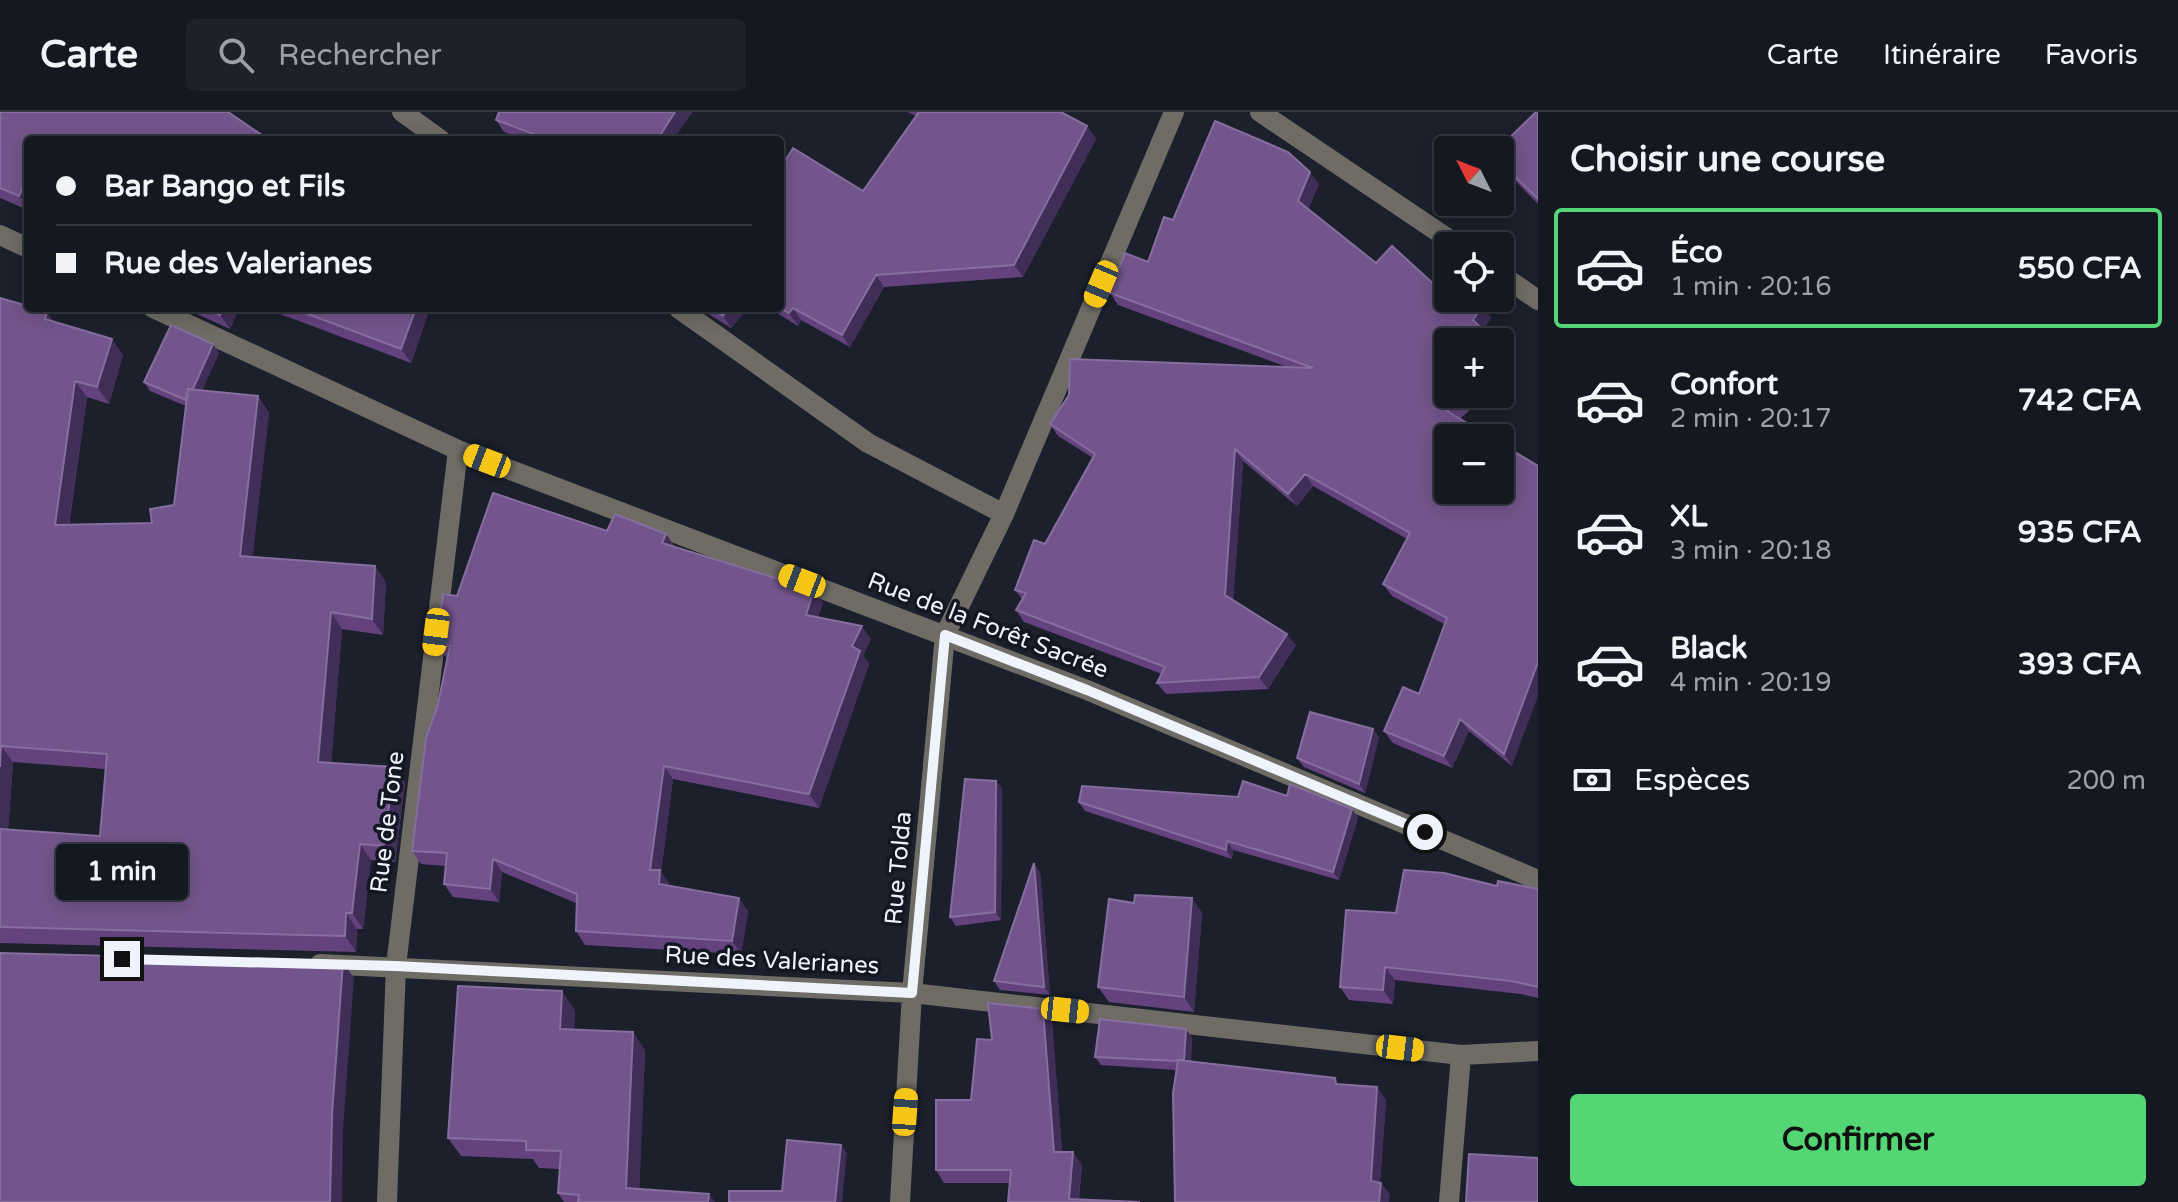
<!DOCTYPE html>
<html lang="fr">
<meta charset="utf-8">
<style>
body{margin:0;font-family:"Varela Round",sans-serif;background:#1d212a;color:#f1f3f6;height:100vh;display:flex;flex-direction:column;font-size:30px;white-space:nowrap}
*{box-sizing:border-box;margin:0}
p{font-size:26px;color:#9da0a5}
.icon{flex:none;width:44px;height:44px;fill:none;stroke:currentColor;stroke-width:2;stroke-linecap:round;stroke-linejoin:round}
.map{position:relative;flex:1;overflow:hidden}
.side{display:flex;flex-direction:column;background:#141821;width:640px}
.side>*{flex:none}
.top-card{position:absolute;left:24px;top:24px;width:760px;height:176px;border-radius:8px;box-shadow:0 4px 20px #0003,0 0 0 2px #33373f;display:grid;align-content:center;height:176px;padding:0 32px;background:#141821}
.needle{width:52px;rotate:312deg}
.buttons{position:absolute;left:1434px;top:24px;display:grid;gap:16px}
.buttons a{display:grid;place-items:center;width:80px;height:80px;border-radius:8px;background:#141821;box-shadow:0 4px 20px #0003,0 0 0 2px #33373f;font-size:40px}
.end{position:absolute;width:36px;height:36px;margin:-18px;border:10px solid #eff3fc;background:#111;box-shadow:0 0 0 4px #111}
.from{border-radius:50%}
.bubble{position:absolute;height:56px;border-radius:8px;background:#141821;box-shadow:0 4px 20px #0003,0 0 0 2px #33373f;font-size:26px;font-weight:700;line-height:56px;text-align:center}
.car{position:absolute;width:24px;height:48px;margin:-24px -12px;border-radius:10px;box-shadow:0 0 6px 2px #0007;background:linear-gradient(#f5c518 24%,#345 0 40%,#f5c518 0 76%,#345 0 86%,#f5c518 0)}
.top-card b{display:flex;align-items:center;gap:28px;height:76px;font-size:30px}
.top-card b+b{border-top:2px solid #33373f}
.top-card i{width:20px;height:20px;background:#f1f3f6}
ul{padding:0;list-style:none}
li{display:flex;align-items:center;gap:24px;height:120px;margin:0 16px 12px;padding:0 16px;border:4px solid transparent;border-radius:8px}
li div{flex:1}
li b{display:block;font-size:30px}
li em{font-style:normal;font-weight:700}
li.on{border-color:#53d673}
li>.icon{width:72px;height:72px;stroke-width:1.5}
h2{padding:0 32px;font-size:36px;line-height:96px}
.pay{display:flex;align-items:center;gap:20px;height:88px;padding:0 32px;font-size:30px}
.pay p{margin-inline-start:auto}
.button{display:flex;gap:16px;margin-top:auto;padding:16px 32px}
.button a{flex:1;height:92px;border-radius:8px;background:#53d673;color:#111;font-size:32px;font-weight:700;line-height:92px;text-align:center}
header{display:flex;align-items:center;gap:48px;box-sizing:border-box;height:112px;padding:0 40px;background:#141821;border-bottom:2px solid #33373f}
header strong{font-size:38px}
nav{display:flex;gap:44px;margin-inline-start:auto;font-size:28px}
.search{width:560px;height:72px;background:#1d212a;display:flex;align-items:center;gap:20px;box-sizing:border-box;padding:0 28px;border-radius:8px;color:#9da0a5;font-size:30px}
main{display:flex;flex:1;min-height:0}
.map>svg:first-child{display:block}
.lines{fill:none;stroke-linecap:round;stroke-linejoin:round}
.street{stroke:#6e6c65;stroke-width:20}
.wall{fill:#64427e;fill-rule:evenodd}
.shaded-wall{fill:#402d58}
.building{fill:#72558c;stroke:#866e9e;stroke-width:2}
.route{stroke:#eff3fc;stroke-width:10}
.labels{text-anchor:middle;stroke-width:7;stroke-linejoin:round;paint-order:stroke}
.street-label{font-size:24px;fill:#eff3fc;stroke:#121723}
</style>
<header>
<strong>Carte</strong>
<div class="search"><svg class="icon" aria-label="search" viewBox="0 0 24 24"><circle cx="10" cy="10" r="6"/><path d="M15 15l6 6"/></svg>Rechercher</div>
<nav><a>Carte</a><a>Itinéraire</a><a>Favoris</a></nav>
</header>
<main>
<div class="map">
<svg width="1538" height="1090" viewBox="0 0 1538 1090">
<rect width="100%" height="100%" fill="#1b202c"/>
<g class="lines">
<path class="street" d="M402,0L441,28
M1260,0L1459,134
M0,123L28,136
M1500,162L1538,188
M153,196L458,338L1087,578L1538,768
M678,196L868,331L1004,402
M320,852L912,881L1461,943L1538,939
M387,1090L396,854L458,338
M900,1090L912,881L945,523L1004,402L1174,0
M1449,1090L1461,943"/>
</g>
<path class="wall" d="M0,0L28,28V98L0,86Z
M692,0L673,28H525L504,20L496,8Z
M908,0H1061L1087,14L1096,27L1023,165L884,175L850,235L801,208L798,214L769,196H780L916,4Z
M1538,0V92L1500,53V38Z
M1319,72L1308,97L1376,151L1437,175L1482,194L1491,206L1483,217L1448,282H1487L1460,307L1512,654L1469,619L1452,656L1393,631L1384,619L1419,582L1444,512L1392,484L1383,472L1407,427L1313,374L1297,394L1243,349L1233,488L1296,533L1268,577L1166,582L1157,571L1162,562L1024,510L1016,498L1022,487L1015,478L1045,432L1093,346L1058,324L1050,312L1287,255L1118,193L1110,181L1148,150L1173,108Z
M0,186L47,200L53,209L123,243L109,292L87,285L69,413L152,411L174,393L186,294L150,279L144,270L219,241L202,278L258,284L269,301L252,445L386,470L383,523L342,517L331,651L394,655L405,671L395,750L371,748L363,817H357L356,840L0,831ZM13,650L105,657L100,724L8,718Z
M186,196H239L230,217L188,198Z
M264,196H430L411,251Z
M699,196H748L731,216Z
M1500,235L1516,255L1500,269Z
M607,419L666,422L675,435L823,491L818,505L871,527L863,544L869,552L819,696L673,667L661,760L669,771V773L739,786L748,800L741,842L585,833L576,819V791L502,760L499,790L453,785L444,772L446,754L421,752L412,739L438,592L447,547L437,533L457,484Z
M1379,625L1365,681L1304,655L1297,646Z
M996,669L1002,677L1001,808L956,814L950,805Z
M1287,684L1352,697L1358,706L1339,768L1233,738L1232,747L1085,699L1079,690Z
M1040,760L1050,883L1000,878L994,869Z
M1497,774L1538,777V886L1521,882L1395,868L1393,892L1349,888L1340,875L1396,801Z
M1192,786L1202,801L1194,900L1109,890L1098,875L1134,791Z
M1043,897L1052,910L1062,1040L1082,1053L1079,1087L1008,1090L1010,1071H944L936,1058L971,988L992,928Z
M575,898L574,918L645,938L639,1077L715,1090H564L558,1081L560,1057L539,1056L533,1047L461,1044L448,1026Z
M1186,917L1192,926L1191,949L1340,973L1377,975L1386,988L1380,1070L1390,1083L1176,958L1101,953L1095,945Z"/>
<path class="shaded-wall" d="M675,0H692L673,28H657Z
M1087,14L1096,27L1023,165L1014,153Z
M1310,60L1319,72L1306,101L1298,89Z
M28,64V96L19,84Z
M876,163L884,175L850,235L842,223Z
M1482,194L1491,206L1481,219L1473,208Z
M223,196H239L230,217L220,203Z
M416,196H430L411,251L401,237Z
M729,196H748L731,216L723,204Z
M793,196L801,208L798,214L789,201Z
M47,200L58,216L45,207Z
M112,227L123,243L109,292L97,275Z
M213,232L219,241L194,297L188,288Z
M75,269L87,285L66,429L55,413Z
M258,284L269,301L251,460L240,444Z
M1235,337L1243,349L1233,494L1225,483Z
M1305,362L1313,374L1297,394L1288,382Z
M666,422L675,435L662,431Z
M375,454L386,470L383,523L372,507Z
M814,478L823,491L815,516L806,503Z
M331,500L342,517L330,666L318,650Z
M862,514L871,527L863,544L869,552L819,696L809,682L852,534Z
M1287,522L1296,533L1268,577L1259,565Z
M1538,550V584L1512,654L1504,642Z
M1460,607L1469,619L1452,656L1444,644Z
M1373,617L1379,625L1365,681L1359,672Z
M1,634L13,650L7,733L0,723V655Z
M664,654L673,667L661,760L669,771L668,785L650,758Z
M394,655L405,671L395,750L384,734Z
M996,669L1002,677L1001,808L995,800Z
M1352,697L1358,706L1339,768L1333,760Z
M1227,729L1233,738L1232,747L1226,738Z
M360,732L371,748L363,817L352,801Z
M493,747L502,760L499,790L490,777Z
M1034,751L1040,760L1050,883L1044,875Z
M739,786L748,800L741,842L732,829Z
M1192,786L1202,801L1194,900L1184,885Z
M346,801L357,817L356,840L345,824Z
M343,850L354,866L343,1019L342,1090H330L332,1003Z
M1385,855L1395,868L1393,892L1383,878Z
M562,879L575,898L573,935L560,917Z
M1043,897L1052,910L1063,1052L1054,1040Z
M1186,917L1192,926L1190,958L1184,950Z
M633,920L645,938L639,1090L626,1076Z
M1377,975L1386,988L1379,1082L1371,1069Z
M841,1033L847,1041L842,1090H835Z
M1073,1040L1082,1053L1078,1090L1069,1087Z
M1381,1071L1390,1083L1389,1090H1379Z
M709,1082L715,1090H708Z"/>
<path class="building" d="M0,0H228L269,28H28V64L19,84L0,76Z
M499,0H675L657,28H550L496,8Z
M919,0H1061L1087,14L1014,153L876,163L842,223L793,196L789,201L780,196V57L793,36L863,79Z
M1536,0H1538V87L1500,50V38H1497Z
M1215,9L1288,40L1310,60L1298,89L1376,151L1392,134L1437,175L1443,167L1448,170V186H1471L1482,194L1473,208L1495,230H1448V282H1465L1447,299L1492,326H1448V378H1500V331L1538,354V550L1504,642L1460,607L1444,644L1384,619L1403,575L1419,582L1447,506L1383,472L1410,421L1305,362L1288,382L1235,337L1225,483L1287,522L1259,565L1157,571L1165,555L1016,498L1026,481L1015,478L1034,428L1045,432L1095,342L1050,312L1069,283L1070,247L1313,256L1110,181L1125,141L1148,150L1164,105L1173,108Z
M0,186L28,194V196H33L47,200L45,207L112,227L97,275L75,269L55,413L152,411L150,397L174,393L188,277L258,284L240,444L375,454L372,507L331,500L318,650L394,655L384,734L360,732L352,801H346L345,824L0,815V717L100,724L107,642L1,634L0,655Z
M204,196H223L220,203Z
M292,196H416L401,237Z
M710,196H729L723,204Z
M171,213L213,232L193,277H188L186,288L144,270Z
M1500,235L1507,243L1500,250Z
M493,381L607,419L615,402L666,422L662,431L814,478L806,503L862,514L852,534L860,539L809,682L664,654L650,758H660L659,772L739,786L732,829L576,819L577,782L493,747L490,777L444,772L447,741L412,739L426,626L438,592L450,534L437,533L443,482L457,484Z
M1310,600L1373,617L1359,672L1297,646Z
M965,667L996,669L995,800L950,805Z
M1243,669L1287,684L1290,672L1352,697L1333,760L1227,729L1226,738L1079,690L1082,674L1238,685Z
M1034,751L1044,875L994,869Z
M1404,758L1444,761L1497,774L1498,769L1538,777V875L1511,869L1385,855L1383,878L1340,875L1346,798L1396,801Z
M1135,783L1192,786L1184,885L1098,875L1109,787L1134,791Z
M0,841L343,850L332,1003L330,1090H0Z
M458,874L562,879L560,917L633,920L626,1076L709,1082L708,1090H578L579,1083L558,1081L561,1039L526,1038V1029L448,1026Z
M988,891L1043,897L1054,1040H1073L1069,1087L1140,1090H1008L1011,1058H936V988H971L977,927L992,928Z
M1100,907L1186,917L1184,948H1178L1177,949L1095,945Z
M1178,948L1335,966L1336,972L1377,975L1371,1069L1381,1071L1379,1090H1175L1173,981Z
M787,1028L841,1033L835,1090H729V1079H782Z
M1469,1042L1538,1046V1090H1466Z"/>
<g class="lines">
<path class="route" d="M122,847L396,854L912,881L945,523L1087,578L1425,720"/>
</g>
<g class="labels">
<g class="street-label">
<text transform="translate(988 513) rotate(21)" y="8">Rue de la Forêt Sacrée</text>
<text transform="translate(387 710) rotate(-83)" y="8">Rue de Tone</text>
<text transform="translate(898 756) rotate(-85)" y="8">Rue Tolda</text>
<text transform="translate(772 848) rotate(3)" y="8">Rue des Valerianes</text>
</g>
</g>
</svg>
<div class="buttons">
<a><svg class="needle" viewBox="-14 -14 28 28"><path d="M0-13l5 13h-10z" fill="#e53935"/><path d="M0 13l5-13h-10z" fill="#9da0a5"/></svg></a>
<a><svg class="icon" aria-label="locate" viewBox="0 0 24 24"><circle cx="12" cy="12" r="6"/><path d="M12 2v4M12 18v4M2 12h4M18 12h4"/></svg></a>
<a>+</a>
<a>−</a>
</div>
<i class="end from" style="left:1425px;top:720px"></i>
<i class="end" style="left:122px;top:847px"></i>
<div class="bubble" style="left:56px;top:732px;width:132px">1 min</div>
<i class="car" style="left:1101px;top:172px;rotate:203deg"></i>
<i class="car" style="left:487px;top:349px;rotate:291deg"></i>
<i class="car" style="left:802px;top:469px;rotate:291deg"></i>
<i class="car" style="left:436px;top:520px;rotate:187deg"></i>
<i class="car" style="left:1065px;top:898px;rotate:96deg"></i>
<i class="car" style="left:1400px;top:936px;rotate:97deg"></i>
<i class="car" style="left:905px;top:1000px;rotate:4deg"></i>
<div class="top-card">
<b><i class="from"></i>Bar Bango et Fils</b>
<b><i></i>Rue des Valerianes</b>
</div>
</div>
<section class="side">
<h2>Choisir une course</h2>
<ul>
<li class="on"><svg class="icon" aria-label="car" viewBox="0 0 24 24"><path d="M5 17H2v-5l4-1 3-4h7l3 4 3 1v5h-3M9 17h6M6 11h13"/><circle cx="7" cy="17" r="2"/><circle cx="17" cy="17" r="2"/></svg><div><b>Éco</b><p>1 min · 20:16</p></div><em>550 CFA</em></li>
<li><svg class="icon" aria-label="car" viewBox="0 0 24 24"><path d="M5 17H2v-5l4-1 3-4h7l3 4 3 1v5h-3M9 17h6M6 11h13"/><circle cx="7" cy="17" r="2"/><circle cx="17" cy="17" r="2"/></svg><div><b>Confort</b><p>2 min · 20:17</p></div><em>742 CFA</em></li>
<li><svg class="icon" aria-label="car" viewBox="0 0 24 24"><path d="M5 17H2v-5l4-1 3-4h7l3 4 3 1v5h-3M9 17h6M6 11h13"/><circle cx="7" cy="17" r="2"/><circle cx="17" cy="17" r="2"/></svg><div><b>XL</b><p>3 min · 20:18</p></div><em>935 CFA</em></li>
<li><svg class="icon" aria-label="car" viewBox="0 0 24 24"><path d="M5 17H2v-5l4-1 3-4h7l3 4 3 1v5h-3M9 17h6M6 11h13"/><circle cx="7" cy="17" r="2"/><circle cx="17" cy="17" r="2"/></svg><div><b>Black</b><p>4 min · 20:19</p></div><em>393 CFA</em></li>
</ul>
<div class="pay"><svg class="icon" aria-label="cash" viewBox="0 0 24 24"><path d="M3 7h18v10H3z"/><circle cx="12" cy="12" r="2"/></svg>Espèces<p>200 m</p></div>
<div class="button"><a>Confirmer</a></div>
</section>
</main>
